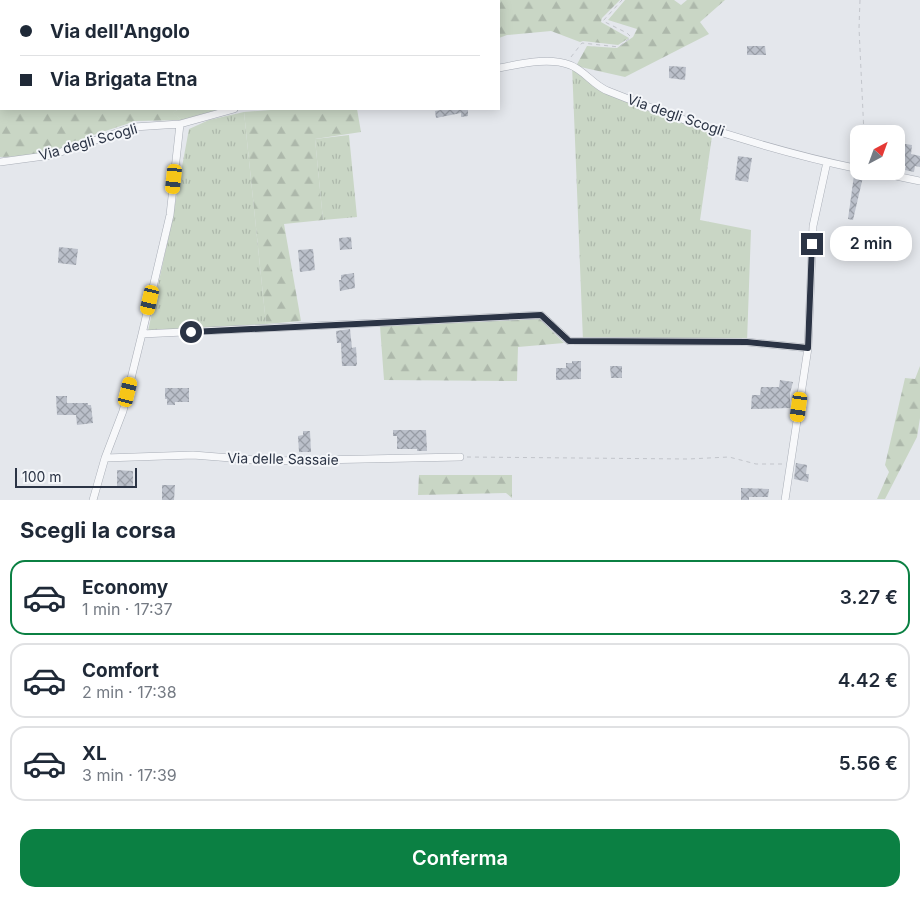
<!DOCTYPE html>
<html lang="it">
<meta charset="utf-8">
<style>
body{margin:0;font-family:Inter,sans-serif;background:#f6f6f7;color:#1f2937;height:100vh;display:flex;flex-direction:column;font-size:19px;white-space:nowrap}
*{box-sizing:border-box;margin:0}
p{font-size:16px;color:#747a83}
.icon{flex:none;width:28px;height:28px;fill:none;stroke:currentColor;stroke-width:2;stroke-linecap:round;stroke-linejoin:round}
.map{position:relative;height:500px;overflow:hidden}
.sheet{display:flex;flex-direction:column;background:#fff;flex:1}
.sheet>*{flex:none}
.hud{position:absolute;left:0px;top:0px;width:500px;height:110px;box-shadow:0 2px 12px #0003;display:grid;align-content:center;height:110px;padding:0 20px;background:#fff}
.needle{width:32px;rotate:41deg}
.fabs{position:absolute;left:850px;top:125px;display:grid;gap:10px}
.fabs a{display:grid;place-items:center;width:55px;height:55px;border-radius:10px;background:#fff;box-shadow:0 2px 12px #0003;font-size:25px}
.scale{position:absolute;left:15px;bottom:12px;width:122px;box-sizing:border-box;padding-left:5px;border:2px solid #2b3445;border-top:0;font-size:14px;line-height:18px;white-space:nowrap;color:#2b3445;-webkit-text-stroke:4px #f4f6f9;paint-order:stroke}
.end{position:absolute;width:22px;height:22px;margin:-11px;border:6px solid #2b3445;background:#fff;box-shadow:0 0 0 2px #fff}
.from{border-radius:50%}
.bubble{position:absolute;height:35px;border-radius:15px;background:#fff;box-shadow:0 2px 12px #0003;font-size:16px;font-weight:600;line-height:35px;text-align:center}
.car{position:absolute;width:15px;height:30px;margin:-15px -8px;border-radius:6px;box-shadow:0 0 4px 1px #0007;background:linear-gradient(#f5c518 24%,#345 0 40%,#f5c518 0 76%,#345 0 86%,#f5c518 0)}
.hud b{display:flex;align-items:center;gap:18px;height:48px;font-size:19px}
.hud b+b{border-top:1px solid #e0e1e3}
.hud i{width:12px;height:12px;background:#1f2937}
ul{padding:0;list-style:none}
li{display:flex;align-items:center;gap:15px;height:75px;margin:0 10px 8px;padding:0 10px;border:2px solid #e0e1e3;border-radius:15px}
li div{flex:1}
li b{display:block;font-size:19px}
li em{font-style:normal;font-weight:600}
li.on{border-color:#0b8043}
li>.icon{width:45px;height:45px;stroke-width:1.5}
h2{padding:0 20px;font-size:22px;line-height:60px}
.button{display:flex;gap:10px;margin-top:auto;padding:10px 20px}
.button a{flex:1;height:58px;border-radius:15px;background:#0b8043;color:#fff;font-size:20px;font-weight:600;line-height:58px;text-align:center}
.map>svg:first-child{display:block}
.grass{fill:url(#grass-tufts)}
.forest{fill:url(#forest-firs)}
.water{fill:#9fb4cc}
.building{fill:url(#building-cross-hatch)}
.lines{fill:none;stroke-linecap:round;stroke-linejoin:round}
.street-casing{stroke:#a9aeb7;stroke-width:8}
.path{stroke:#c2c5cb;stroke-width:1;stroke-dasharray:4 4;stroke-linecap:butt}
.street{stroke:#f7f8fa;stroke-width:7}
.route{stroke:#2b3445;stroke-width:6}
.labels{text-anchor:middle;stroke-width:4;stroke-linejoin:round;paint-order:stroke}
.street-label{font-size:14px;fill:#2b3445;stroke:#f4f6f9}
</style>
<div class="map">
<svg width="920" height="500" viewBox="0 0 920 500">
<defs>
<pattern id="grass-tufts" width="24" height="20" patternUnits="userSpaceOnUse" patternTransform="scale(1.25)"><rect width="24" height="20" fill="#c9d6c5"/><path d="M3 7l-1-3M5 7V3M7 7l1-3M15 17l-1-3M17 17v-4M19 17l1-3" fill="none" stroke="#adb8ab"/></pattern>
<pattern id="forest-firs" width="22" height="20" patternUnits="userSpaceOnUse" patternTransform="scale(1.25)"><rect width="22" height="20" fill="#c9d6c5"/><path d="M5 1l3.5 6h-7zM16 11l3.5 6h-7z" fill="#adb8ab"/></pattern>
<pattern id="building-cross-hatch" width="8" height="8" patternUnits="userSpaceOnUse" patternTransform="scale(1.25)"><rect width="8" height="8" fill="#bbc0ca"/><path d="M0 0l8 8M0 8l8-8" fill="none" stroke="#989da6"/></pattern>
</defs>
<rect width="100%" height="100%" fill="#e4e7ec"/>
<path class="grass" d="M572,65L604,90L713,129L700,220L751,230L747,342L583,341Z
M179,109H220L182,120L172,113Z
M244,112L266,324L148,331L171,226L189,129L209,120Z
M349,135L357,217L323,220L315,139Z"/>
<path class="forest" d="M361,0H620L602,18L601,22L629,38L618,45L583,41L580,42L551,31L507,35L499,38V1H358Z
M625,0H674L681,5L687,0H725L700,22L709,34L625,77L576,66L587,46L617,48L633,37L637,29L608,20Z
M0,80H1V109H179L173,113L182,120L136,121L87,137L65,149L31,156L0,157Z
M284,109H357L361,132L315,139L323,220L284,224L301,321L266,324L244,112Z
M540,319L564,343L518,347L517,381L384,380L380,326Z
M920,366V418L917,437L885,499H877L889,472L885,465L905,378L915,379Z
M419,475H512V498L506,493L418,495Z"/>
<path class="water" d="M91,0H361L85,1Z"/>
<path class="building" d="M747,46H765L766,55H747Z
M669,66L686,67L685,80L669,78Z
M447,109H468V116L461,117V113L436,118L435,111Z
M899,143L912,145L911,154L920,156V167L915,166L914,172L905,170L906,166L896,164Z
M738,156L752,158L748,182L735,180Z
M854,175L863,177L853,220L848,219Z
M351,237L352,249L340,250L339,238Z
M59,247L78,249L76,265L58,263Z
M313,249L315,270L300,272L298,250Z
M354,273L355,288L340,291L339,280H341V275Z
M350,329L352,348L356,347L357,364L356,366H342L341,343H337L336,331Z
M572,361H581V379L556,380V368H566V363H572Z
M610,366H622V378H611Z
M780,380L793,382L790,393V408L751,409L752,395H760L761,387H779Z
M165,388H189V402H175V405H167V399H165Z
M56,396H67V403H88V405H91L93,423L77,425L76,415H57Z
M393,430H426L427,451H417V449H397V436H393Z
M303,431H310L311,452H299L298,436L303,435Z
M796,463L807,465L806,474H809L808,482L794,479Z
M117,470L133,471V487H117Z
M162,485H175L174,500H162Z
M741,488L769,489L768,497H749V500H741Z"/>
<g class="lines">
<defs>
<path id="street" d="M499,68C521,64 548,57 570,65C584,70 594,86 608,91C689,124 773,151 859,169
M0,162L52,155L134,127L180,124L234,109
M872,171L920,181
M142,334L541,315L569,341L747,342L808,348
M105,458L193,455L270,461L460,457
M93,500L105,458L123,411L142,334L170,215L180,124
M785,500L808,348L813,226L827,162"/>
</defs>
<use href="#street" class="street-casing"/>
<path class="path" d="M860,0L859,28L864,134
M571,57L582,43L619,47L631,37L627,33L603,21L622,0
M467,457L688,459L729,457L756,464H782"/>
<use href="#street" class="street"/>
</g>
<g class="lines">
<path class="route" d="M191,332L541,315L569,341L747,342L808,348L812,244"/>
</g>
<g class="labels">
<g class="street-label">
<text transform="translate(676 115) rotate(19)" y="5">Via degli Scogli</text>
<text transform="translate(88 142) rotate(-16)" y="5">Via degli Scogli</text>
<text transform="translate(283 459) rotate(1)" y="5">Via delle Sassaie</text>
</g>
</g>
</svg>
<div class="fabs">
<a><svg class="needle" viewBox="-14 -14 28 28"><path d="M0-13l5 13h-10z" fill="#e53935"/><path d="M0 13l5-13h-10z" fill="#747a83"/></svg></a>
</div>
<div class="scale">100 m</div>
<i class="end from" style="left:191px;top:332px"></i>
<i class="end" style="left:812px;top:244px"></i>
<div class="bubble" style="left:830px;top:226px;width:82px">2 min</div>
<i class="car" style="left:174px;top:179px;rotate:186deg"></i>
<i class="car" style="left:150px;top:300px;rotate:193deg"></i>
<i class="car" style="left:128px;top:392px;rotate:14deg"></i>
<i class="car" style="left:799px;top:407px;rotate:188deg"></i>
<div class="hud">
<b><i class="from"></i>Via dell'Angolo</b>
<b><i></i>Via Brigata Etna</b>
</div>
</div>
<section class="sheet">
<h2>Scegli la corsa</h2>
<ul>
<li class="on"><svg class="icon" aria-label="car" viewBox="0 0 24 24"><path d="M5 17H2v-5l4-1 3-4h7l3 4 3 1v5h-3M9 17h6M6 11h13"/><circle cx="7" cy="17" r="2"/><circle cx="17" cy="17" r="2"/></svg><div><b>Economy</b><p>1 min · 17:37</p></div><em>3.27 €</em></li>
<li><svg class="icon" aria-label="car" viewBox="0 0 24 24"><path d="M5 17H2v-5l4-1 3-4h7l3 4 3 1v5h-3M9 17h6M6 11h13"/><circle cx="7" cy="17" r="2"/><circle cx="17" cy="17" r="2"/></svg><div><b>Comfort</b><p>2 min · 17:38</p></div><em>4.42 €</em></li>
<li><svg class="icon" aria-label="car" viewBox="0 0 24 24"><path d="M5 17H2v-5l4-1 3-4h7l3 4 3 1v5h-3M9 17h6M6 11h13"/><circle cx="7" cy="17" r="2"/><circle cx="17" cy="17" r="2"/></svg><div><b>XL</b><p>3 min · 17:39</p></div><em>5.56 €</em></li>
</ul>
<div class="button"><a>Conferma</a></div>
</section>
